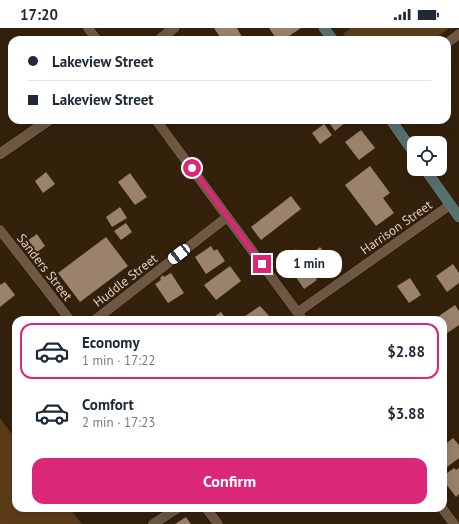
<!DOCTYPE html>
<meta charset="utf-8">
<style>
body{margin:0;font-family:"PT Sans",sans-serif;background:#f6f6f7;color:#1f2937;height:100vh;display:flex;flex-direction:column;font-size:15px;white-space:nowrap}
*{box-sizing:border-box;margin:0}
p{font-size:13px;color:#747a83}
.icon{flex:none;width:22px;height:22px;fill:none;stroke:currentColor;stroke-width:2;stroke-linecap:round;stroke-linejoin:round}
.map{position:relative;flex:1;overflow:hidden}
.side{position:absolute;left:12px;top:288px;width:435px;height:196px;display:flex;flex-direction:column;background:#fff;border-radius:12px;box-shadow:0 4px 16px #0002}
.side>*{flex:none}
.hud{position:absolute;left:8px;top:8px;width:443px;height:88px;border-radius:12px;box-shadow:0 4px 16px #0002;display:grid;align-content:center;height:88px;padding:0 20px;background:#fff}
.controls{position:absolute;left:407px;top:108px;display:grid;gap:8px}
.controls a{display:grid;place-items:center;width:40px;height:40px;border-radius:8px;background:#fff;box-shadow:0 4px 16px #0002;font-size:20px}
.end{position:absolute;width:18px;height:18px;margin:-9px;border:5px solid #db2777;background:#fff;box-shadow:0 0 0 2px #fff}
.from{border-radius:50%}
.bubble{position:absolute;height:28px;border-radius:12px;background:#fff;box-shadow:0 4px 16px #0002;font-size:13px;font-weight:600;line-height:28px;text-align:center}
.car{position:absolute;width:12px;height:24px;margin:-12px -6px;border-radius:5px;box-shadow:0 0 3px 1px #0007;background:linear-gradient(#fff 24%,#345 0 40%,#fff 0 76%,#345 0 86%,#fff 0)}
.hud b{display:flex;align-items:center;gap:14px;height:38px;font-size:15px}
.hud b+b{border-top:1px solid #e0e1e3}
.hud i{width:10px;height:10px;background:#1f2937}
ul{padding:7px 0 0;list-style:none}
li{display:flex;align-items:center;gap:12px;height:56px;margin:0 8px 6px;padding:0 12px;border:2px solid transparent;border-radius:12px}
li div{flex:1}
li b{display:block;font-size:15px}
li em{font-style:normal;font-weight:600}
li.on{border-color:#db2777}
li>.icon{width:36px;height:36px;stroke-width:1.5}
.button{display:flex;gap:8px;margin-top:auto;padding:8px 20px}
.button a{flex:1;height:46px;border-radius:12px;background:#db2777;color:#fff;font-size:16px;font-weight:600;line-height:46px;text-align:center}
.status{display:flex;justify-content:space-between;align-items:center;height:28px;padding:0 20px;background:#fff;direction:ltr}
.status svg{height:11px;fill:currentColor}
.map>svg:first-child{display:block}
.green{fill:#5d3c18}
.building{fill:#9a826b}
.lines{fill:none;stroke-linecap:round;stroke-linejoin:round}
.minor-casing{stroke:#1b0a00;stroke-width:11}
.tertiary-casing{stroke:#1b0a00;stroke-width:12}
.secondary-casing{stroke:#1b0a00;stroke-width:12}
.minor{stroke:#6e5842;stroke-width:10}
.tertiary{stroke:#6e5842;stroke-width:11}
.secondary{stroke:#58716e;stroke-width:11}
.route{stroke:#db2777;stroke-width:5}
.labels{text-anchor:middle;stroke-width:4;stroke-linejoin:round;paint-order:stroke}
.street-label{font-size:13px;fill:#ddd0c3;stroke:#34210c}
</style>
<div class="status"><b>17:20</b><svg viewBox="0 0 49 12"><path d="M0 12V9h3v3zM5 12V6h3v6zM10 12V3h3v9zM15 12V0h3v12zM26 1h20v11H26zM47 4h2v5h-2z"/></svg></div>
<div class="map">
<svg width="459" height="496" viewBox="0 0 459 496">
<rect width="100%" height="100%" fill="#34210c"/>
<path class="green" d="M351,0H449L433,12H348L343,6Z
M0,390L16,412V480H69L82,496H0Z"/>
<path class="building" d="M214,0H237L242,9L237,12H222Z
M269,0H301L283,12H277Z
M327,92H347V93L335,103Z
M324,96L332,107L320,116L312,105Z
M361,102L375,120L359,132L345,114Z
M370,138L390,165L383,170L394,185L376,198L345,157Z
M46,144L55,156L43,165L35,153Z
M130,145L147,169L135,177L118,154Z
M291,168L301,181L261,212L251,199Z
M120,179L127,190L112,199L106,189Z
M126,195L132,204L121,212L114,203Z
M37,206L45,218L36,225L27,213Z
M106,209L128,238L80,274L58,245Z
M211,218L214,223L217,221L225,233L206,246L195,229Z
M320,219L333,236L319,246L307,230Z
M296,221L317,252L304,261L283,230Z
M453,236L459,245V255L447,264L436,248Z
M230,238L241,253L216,272L204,257Z
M171,245L184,265L168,275L155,256L161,252L160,250L163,247L164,249Z
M410,250L421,267L409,275L397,258Z
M5,254L15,267L0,279V257Z
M455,277L459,283V297L443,308V292H433Z
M260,278L271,290L268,292H239Z
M221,284L227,292H209Z
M453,410L459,417V430L443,442V418Z
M454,440L456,442L459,440V466L456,469L443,452V448Z
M186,489L191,496H175Z"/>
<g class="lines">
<defs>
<path id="minor" d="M88,0L97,12
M447,15L459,6
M156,92L303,292
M0,202L70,292
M298,284L450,177
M95,292L227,189
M206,480L218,496
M442,480L454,496
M153,496L178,480"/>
<path id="tertiary" d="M159,12L174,0
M0,126L49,92"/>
<path id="secondary" d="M324,0L333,12
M391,92L414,125
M425,141L459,189"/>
</defs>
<use href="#minor" class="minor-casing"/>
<use href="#tertiary" class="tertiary-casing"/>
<use href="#secondary" class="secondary-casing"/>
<use href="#minor" class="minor"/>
<use href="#tertiary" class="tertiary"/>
<use href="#secondary" class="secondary"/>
</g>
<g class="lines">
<path class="route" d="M192,140L262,236"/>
</g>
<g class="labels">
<g class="street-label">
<text transform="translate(396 199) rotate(-35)" y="5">Harrison Street</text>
<text transform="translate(45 239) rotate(52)" y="5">Sanders Street</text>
<text transform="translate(125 252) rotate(-38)" y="5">Huddle Street</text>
</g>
</g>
</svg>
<div class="controls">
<a><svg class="icon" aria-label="locate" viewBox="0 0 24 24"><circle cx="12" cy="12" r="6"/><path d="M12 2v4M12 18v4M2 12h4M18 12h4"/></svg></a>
</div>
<i class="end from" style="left:192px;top:140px"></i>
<i class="end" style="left:262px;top:236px"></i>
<div class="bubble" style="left:276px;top:222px;width:66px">1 min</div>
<i class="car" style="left:179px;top:226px;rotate:232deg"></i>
<div class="hud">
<b><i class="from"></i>Lakeview Street</b>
<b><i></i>Lakeview Street</b>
</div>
<section class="side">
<ul>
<li class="on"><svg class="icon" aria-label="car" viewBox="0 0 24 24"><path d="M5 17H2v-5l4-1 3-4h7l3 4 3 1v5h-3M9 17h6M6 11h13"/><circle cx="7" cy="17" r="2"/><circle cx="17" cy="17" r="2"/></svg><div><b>Economy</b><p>1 min · 17:22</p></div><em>$2.88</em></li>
<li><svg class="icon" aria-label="car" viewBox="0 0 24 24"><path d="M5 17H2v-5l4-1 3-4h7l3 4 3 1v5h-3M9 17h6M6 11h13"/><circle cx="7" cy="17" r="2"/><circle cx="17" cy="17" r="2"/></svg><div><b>Comfort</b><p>2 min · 17:23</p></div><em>$3.88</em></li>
</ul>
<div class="button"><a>Confirm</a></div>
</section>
</div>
